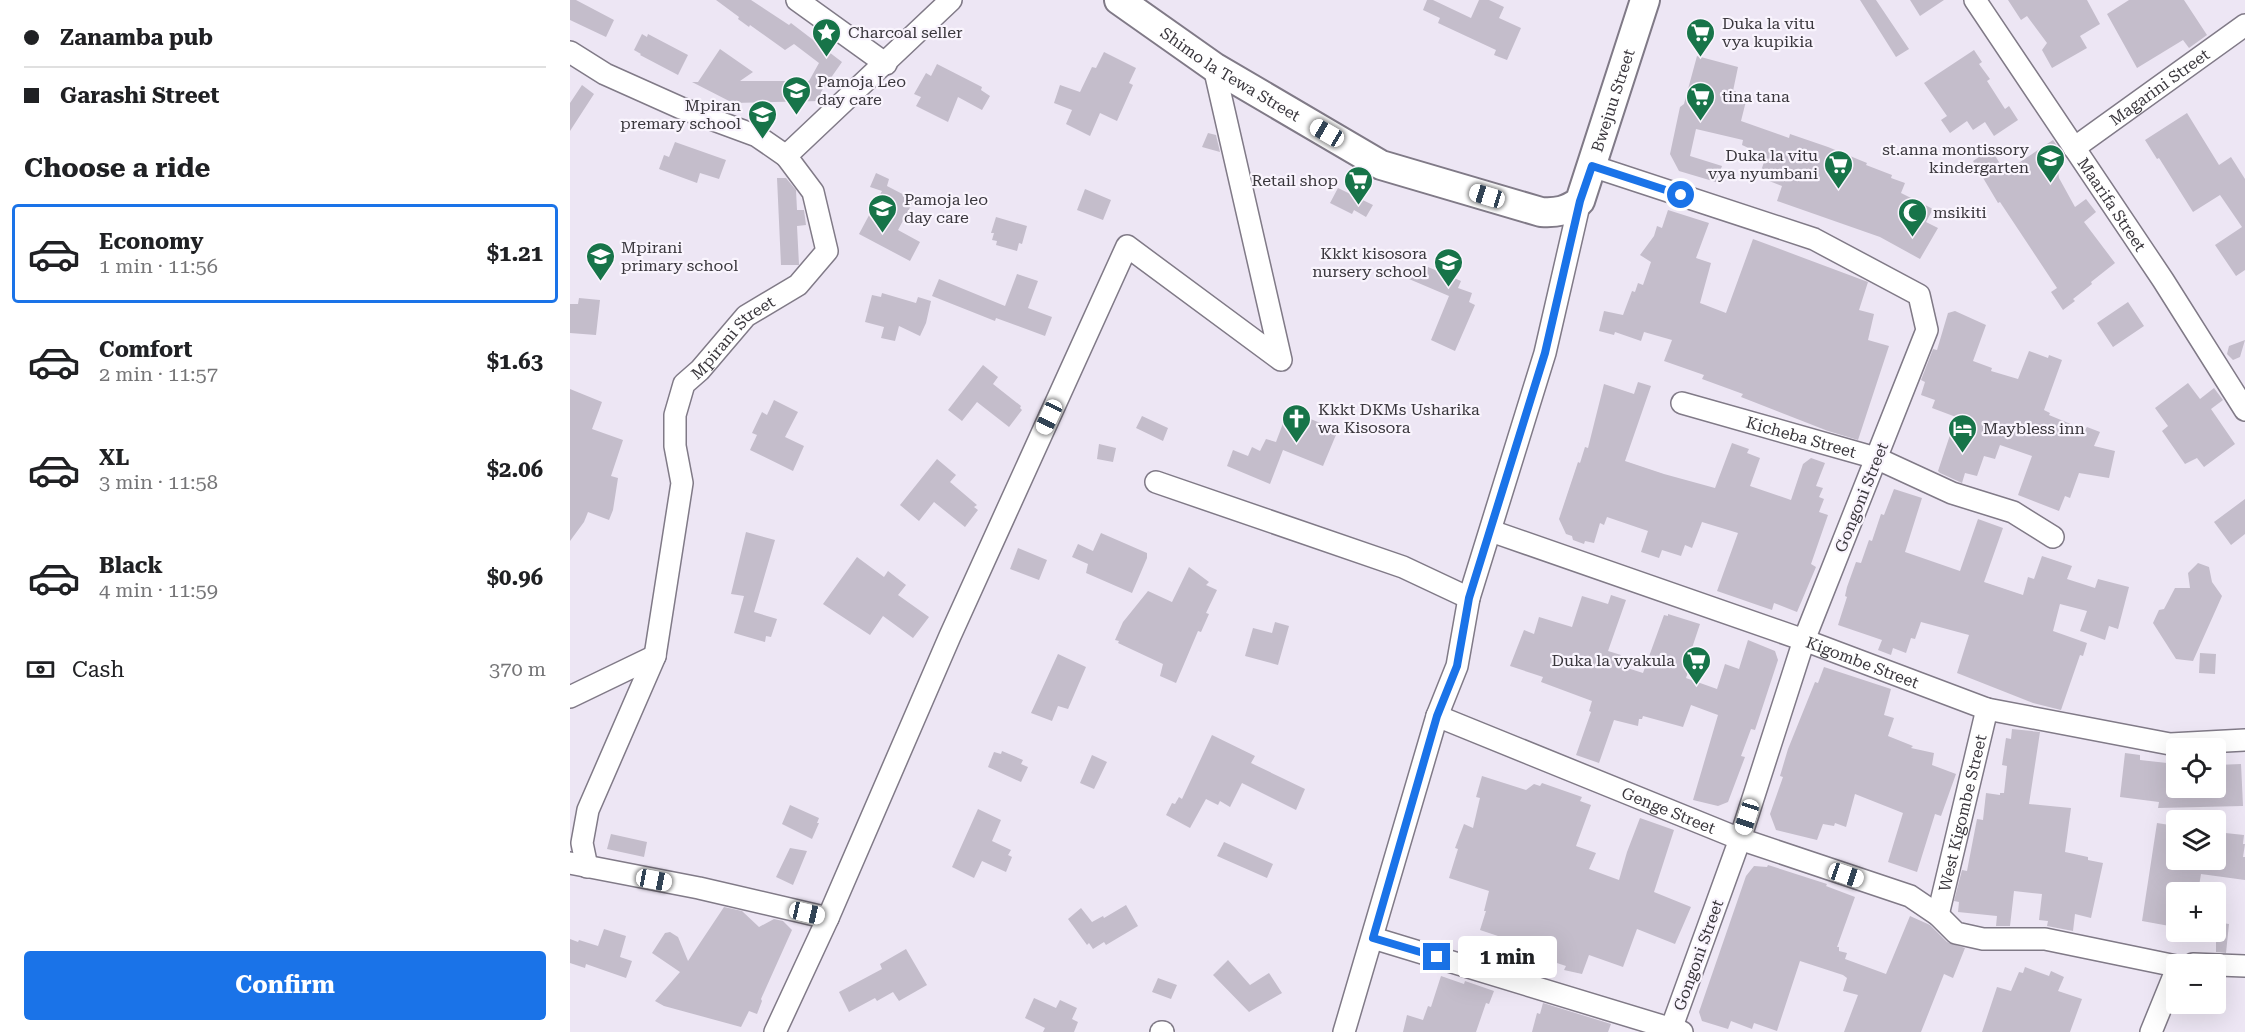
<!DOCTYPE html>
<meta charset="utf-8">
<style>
body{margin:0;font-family:"Roboto Serif",serif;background:#f2f2f2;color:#202124;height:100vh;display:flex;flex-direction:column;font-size:22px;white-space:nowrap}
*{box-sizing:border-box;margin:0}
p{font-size:20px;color:#757577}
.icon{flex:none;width:33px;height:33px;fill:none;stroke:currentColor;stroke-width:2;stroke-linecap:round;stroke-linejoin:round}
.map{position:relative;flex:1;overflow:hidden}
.sheet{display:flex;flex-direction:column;background:#fff;width:570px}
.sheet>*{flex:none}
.guide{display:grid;align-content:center;height:132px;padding:0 24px;background:#fff}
.tools{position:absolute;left:1596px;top:738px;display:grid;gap:12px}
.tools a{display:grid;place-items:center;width:60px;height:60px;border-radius:6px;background:#fff;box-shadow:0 6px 24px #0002;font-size:30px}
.end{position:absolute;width:27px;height:27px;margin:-14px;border:8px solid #1a73e8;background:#fff;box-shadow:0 0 0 3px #fff}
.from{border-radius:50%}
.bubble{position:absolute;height:42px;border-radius:6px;background:#fff;box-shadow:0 6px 24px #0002;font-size:20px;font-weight:700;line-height:42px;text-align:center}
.car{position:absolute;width:18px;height:36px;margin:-18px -9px;border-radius:8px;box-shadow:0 0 4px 2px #0007;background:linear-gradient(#fff 24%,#345 0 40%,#fff 0 76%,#345 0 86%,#fff 0)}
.guide b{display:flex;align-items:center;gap:21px;height:57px;font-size:22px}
.guide b+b{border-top:2px solid #e0e0e0}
.guide i{width:15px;height:15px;background:#202124}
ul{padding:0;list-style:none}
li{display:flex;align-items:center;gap:18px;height:99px;margin:0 12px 9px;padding:0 12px;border:3px solid transparent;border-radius:6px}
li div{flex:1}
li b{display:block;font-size:22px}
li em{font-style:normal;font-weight:700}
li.current{border-color:#1a73e8}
li>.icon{width:54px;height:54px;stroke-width:1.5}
h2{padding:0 24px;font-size:27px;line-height:72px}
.pay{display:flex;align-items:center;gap:15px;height:66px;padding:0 24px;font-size:22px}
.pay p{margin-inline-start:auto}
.cta{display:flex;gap:12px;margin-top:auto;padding:12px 24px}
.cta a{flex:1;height:69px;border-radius:6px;background:#1a73e8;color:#fff;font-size:24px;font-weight:700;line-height:69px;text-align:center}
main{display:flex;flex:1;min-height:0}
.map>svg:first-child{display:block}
.building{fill:#c4bdcb}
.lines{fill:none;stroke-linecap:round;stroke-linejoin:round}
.street-casing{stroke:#807a87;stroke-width:24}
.secondary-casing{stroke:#807a87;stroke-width:32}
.street{stroke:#fff;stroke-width:21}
.secondary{stroke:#fff;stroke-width:28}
.route{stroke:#1a73e8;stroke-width:8}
.labels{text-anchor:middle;stroke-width:4.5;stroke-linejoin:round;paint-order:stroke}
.poi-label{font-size:16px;fill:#3a373d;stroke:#f9f4fd;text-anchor:start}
.street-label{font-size:16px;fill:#3a373d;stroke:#f9f4fd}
</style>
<main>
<section class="sheet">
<div class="guide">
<b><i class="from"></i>Zanamba pub</b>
<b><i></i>Garashi Street</b>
</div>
<h2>Choose a ride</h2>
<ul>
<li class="current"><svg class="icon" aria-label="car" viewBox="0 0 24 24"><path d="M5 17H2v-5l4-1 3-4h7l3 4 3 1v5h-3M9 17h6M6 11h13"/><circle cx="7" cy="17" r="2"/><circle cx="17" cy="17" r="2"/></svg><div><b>Economy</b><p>1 min · 11:56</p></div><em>$1.21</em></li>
<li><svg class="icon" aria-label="car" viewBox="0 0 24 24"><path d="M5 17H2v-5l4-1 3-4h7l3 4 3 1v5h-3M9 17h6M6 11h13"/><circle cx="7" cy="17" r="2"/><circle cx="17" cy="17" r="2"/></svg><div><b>Comfort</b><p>2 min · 11:57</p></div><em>$1.63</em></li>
<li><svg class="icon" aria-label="car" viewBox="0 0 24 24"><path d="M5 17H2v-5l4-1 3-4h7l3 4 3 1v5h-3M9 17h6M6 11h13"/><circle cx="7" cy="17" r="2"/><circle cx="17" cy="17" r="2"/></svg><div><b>XL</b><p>3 min · 11:58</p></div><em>$2.06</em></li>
<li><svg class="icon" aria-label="car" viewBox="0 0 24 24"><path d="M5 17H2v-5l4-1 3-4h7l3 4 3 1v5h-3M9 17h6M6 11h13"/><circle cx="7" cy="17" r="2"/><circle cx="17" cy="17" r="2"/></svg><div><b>Black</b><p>4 min · 11:59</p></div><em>$0.96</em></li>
</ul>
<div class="pay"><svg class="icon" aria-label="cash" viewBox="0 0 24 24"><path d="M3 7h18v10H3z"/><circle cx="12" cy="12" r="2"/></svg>Cash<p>370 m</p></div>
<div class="cta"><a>Confirm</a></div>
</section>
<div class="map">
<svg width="1675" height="1032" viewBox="0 0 1675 1032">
<rect width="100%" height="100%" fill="#ede6f4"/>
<path class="building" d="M0,0H6L44,20L36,37L0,20Z
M146,0H181L219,25L221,23L272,62L251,92V101L163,103L122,82H128L150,49L183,72L170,81H239L249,63L224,44L215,50L180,25L179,27L168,19L169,17Z
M857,0H863L901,18L909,0H919L934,7L929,18L951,28L937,60L924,55L926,50L868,23L870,18L853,10Z
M1290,0H1306L1339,49L1326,57Z
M1340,0H1374L1350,16Z
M1438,0H1517L1530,24L1510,36L1517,48L1482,68L1472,50L1477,43L1457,16L1451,20Z
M1559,0H1614L1637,35L1619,48L1613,40L1567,68L1537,14Z
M72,34L77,37L78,34L118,55L108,75L70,55L71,54L64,50Z
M1404,50L1412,62L1409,64L1420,79L1417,81L1435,109L1439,106L1448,120L1424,136L1415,122L1403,130L1397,121L1380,133L1371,120L1377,116L1354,83Z
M534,52L566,68L559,83L563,85L547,121L530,113L520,136L496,124L502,110L484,103L490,85L510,92L522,67L526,68Z
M1127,56L1168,67L1163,91H1166L1165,99L1176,101L1171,121L1219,138L1220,134L1258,147L1297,163L1296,165L1322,175L1321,178L1335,183L1331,193L1363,209L1356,222L1368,228L1350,259L1310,237L1207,201L1212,186L1189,177L1196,156L1172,145L1173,140L1126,129L1120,156L1152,166L1146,182L1109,171L1100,154L1110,107L1114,104Z
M367,64L412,87L411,90L420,96L412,110L388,97L378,122L346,106L351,97L344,94L356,73L361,76Z
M12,85L24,94L0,131V103Z
M1617,113L1649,165L1661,157L1675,179V270L1666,276L1645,245L1672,227L1650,195L1623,212L1589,158L1587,159L1575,140Z
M638,133L646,135L650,152L632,147Z
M1483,140L1493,154L1483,163L1488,170L1489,178L1505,207L1516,199L1526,212L1514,222L1545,263L1521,282L1522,284L1503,299L1505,301L1493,310L1481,292L1487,288L1430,202L1428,203L1403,161L1421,149L1435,172Z
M105,142L156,160L149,179L130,173L127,183L89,169L94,155L99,157Z
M306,173L319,179L317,186L344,200L328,230L350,242L340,261L289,234L312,191L300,187Z
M207,178H216L226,190L227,210H234L236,225L227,226L229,265H211Z
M768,188L803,205L796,217L784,210L782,214L760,203Z
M515,189L541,200L533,220L507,210Z
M1098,210L1139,223L1126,258L1141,263L1130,303L1156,313L1183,239L1298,282L1289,310L1304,314L1298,340L1319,346L1288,440L1258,431L1171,397L1173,394L1132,379L1134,375L1094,361L1102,340L1074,332L1071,341L1045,332L1044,335L1029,331L1034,311L1053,315L1062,291L1065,292L1068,283L1073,285L1081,262L1070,255L1084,236L1087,226L1092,228Z
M426,217L457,226L452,244L449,243L447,251L426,245L427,241L422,240L424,233H421Z
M844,267L856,272L858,267L891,281L888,288L902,293L899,302L905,305L885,351L861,340L879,296L839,279Z
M447,274L468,281L458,308L482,317L475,336L426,318L425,321L362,296L369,279L435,306Z
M312,293L346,303L348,297L361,301L356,323L350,336L329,326L325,341L311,338L314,327L295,322L302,295L311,297Z
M9,298L30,300L26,335L0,333V304H8Z
M1558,302L1574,326L1543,347L1527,323Z
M1385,311L1416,325L1403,361L1422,368L1421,371L1448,379L1459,351L1478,358L1479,355L1492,360L1474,410L1480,413L1479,415L1515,430L1517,427L1530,432L1524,446L1545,451L1539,478L1509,473L1500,498L1495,496L1489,511L1448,495L1462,456L1430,445L1425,459L1414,456L1407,476L1395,473L1392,483L1370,473L1368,471L1386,417L1362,408L1365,400L1351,395L1355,382L1351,380L1363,349L1367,350L1378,313Z
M1675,340L1670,357L1663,360L1657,354L1659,346Z
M413,365L428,377L423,384L451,406L450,408L452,410L439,427L407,402L392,421L378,410Z
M1068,382L1081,386L1055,461L1094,474L1145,488L1162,443L1179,449L1177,453L1190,458L1180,486L1221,500L1233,464L1241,458L1255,463L1246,486L1253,488L1249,497L1254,499L1249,512L1258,515L1241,564L1246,567L1227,612L1204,603L1202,610L1147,591L1168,533L1132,522L1122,548L1115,545L1111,556L1092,550L1089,558L1071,552L1078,531L1037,517L1034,525L1030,523L1024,543L1015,541L1014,544L1003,540L1002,536L996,534L989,519L1008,462L1010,463L1015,447L1018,448L1034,384L1064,394Z
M1618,383L1630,399L1644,388L1653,400L1641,409L1665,444L1634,467L1627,458L1615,464L1592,431L1598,426L1585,408Z
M0,389L32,402L22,429L53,440L41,476L48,478L43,510L39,520L18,512L14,522L0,541Z
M204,400L228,412L215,437L234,446L223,471L180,450L187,435L182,433L192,412L197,415Z
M718,410L768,430L753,466L713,450L700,484L657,466L663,450L678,456L682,447L690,451L696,439L706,442Z
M572,416L598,428L593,441L566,428Z
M529,444L546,448L543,462L527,459Z
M367,459L386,475L380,482L407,505L404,507L408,510L395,527L364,502L349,521L330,505Z
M1324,489L1352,498L1335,552L1390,571L1408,519L1433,528L1414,582L1453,595L1458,577L1464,579L1472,556L1502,566L1497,579L1525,588L1528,579L1559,587L1548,629L1539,626L1535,640L1510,631L1517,611L1490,604L1483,631L1517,643L1513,656L1510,655L1491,710L1463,703L1387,673L1399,635L1351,622L1345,639L1341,638L1336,653L1323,648L1321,655L1308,650L1312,640L1268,625L1277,597L1275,596L1277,587L1286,562L1291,563L1299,540L1302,541L1311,514L1314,515Z
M1675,499V534L1661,545L1644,522Z
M176,532L205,540L184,612L207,619L201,637L196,636L195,642L164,633L174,596L161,594Z
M531,533L577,553V558L562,593L516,573L518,564L502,557L508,544L523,551Z
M448,548L477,560L469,580L440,569Z
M287,557L314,577L318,571L336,585L328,595L359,617L343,638L313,616L300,635L253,604Z
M1628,563L1639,567L1642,582L1652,596L1623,661L1606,659L1583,623L1589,610L1594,609L1605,588H1620L1618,573Z
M619,567L639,582L636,585L647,590L636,613L639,614L631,632L628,631L606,683L590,676L593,664L548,643L549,641L545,640L553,622L578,591L602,602Z
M1041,595L1056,600L1038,651L1051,655L1048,665L1073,673L1094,615L1098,616V614L1130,624L1121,651L1125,652L1116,678L1147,689L1155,664L1169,669L1178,640L1205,651L1208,660L1185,730L1181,729L1171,756L1175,757L1158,802L1148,806L1123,800L1148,715L1121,705L1113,727L1073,716L1072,719H1069L1068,726L1044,720L1029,763L1006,755L1021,712L1019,711L1022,701L971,682L973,677L940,666L954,630L964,634L969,617L1002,627L1012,596L1038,604Z
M705,622L719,626L708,665L675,656L683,628L702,633Z
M1630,653L1646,654L1645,674L1629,673Z
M488,654L516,667L498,709L488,706L482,721L461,713Z
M1254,667L1321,689L1314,715L1324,718L1318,736L1343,746L1341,748L1364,753L1362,765L1386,774L1371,816L1365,814L1347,872L1318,862L1333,813L1285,794L1276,827L1265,823L1264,826L1253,824L1247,840L1206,830L1200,814L1213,777L1210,776L1218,749L1245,682L1248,683Z
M1442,729L1470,732L1459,804L1501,808L1495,852L1518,857V860L1533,863L1521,918L1505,914L1503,931L1477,926L1478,921L1469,920L1472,894L1444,891L1440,926H1426L1427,916L1388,912L1389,902L1384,901L1392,870L1397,871L1407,819L1413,820L1416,793L1430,795V793H1434L1437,766L1432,765L1436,738L1441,739Z
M642,735L685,756L681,763L735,789L726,810L672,783L660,807L650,801L648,805L636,799L620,828L596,815L602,803L605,804L609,797L612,799Z
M432,751L453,760L451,764L458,767L451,782L418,767L424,752L431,754Z
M1555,753L1570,755V760L1606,764V788H1646V765L1671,764L1673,806L1588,808L1589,802L1550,797Z
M522,755L537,762L524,789L510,783Z
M912,776L956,790L964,784L970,786L972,783L1012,797L1010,801L1021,805L1006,846L1026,853L1019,869L1049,880L1057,852L1070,818L1104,830L1084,892L1121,907L1105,944L1067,929L1053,967L1019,955L1012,974L994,970L996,966L944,949L946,942L910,930L916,911H914L919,891L879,878L888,849L885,848L894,824L903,828L910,798L906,797Z
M220,805L249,818L247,823H249L242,839L212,824Z
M408,809L431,820L422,841L441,850L438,855L442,857L436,872L412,861L404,878L382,867Z
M1587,823L1606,826V860H1646V832L1674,835L1673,844H1675L1673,857H1675V880L1631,874L1628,892H1606L1605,927L1572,921Z
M41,834L77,842L74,857L37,849Z
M654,842L703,864L697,878L647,856Z
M220,848L237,851L223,885L206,877Z
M1198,865L1257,884L1256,886L1285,897L1267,947H1269V951L1277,953L1275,959L1316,974L1340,916L1360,925L1377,942L1395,948L1383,978L1374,974L1351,1032H1274L1288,995L1273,991L1277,978L1273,975L1230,961L1207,1031L1184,1023L1182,1029L1161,1021L1158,1029L1132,1021L1129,1012L1176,876L1184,866L1197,867Z
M556,905L568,926L536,945L534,942L523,949L519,943L517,945L498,919L511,908L522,922L533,916L534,918Z
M154,907L172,911L189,927L204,919L213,921L222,930L191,999L192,1001L187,1014L179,1011L171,1027L94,1006L85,1001L110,972L82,953L95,933L100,932L108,937L118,961Z
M1646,922L1659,924L1656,953L1646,952Z
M34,929L56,936L50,957L62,961L56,978L16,964L15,968L0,963V939L8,942L9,940L28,946Z
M336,949L357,985L329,1001L323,992L307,1001L305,998L279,1012L269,992L312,969L310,964Z
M658,960L680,985L699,973L712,993L679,1012L643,975Z
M1455,967L1479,976L1481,971L1494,977L1488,991L1512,999L1500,1032H1412L1427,987L1441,991L1449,972L1453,973Z
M871,976L894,984L895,981L924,991L919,1004L916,1003L906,1032H833L837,1015L853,1020L858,1006L861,1007Z
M588,978L607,985L601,999L582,992Z
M464,998L486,1008L490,1000L507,1008L502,1019L508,1022L504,1032H473L475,1028L455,1018Z
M973,1003L1041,1024L1038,1032H962L967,1013L970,1014Z"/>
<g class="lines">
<defs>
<g id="street">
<path d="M227,0L316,64"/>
<path id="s1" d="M1405,0L1593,280L1675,410"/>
<path d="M0,52L35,74L111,108L187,136L216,156"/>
<path id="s2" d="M1504,148L1675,25"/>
<path d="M1022,166L1244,239L1349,295L1357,330L1234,640L1170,839L1100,1032"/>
<path id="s3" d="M1112,403L1306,458L1382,493L1443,512L1483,537"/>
<path d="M586,482L833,567L899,598"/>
<path id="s4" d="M921,531L1234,640L1417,709L1600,744L1675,740"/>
<path d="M0,697L85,656"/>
<path id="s5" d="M867,716L1170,839L1340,896L1368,915L1386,933L1413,939H1475L1606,966"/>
<path d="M0,863L129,888L258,918"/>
<path id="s6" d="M17,867L12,843L18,810L85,656L112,483L105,446V415L114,384L130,370L176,316L228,285L257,251L243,192L216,156L381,0"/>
<path id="s7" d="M1368,915L1417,709"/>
<path d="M803,938L1112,1032"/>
<path d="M1623,964L1675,966"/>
<path d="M205,1032L258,918L380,636L557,246L711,360L644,67"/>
<path d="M591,1032H593"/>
<path d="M774,1032L867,716L887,666L899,598L975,353L1010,201"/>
<path d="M1581,1032L1603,978L1606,974"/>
</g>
<g id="secondary">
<path id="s8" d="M549,0L644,67L811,165L971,212C987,213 997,211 1010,201L1075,0"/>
</g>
</defs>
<use href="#street" class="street-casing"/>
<use href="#secondary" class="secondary-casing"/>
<use href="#street" class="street"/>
<use href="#secondary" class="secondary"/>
</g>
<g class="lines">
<path class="route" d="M867,957L803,938L867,716L887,666L899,598L975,353L1010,201L1022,166L1111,195"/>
</g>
<defs>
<symbol id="sight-pin" viewBox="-11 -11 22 30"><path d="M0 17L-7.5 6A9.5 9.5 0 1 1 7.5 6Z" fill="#177449" stroke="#f9f4fd"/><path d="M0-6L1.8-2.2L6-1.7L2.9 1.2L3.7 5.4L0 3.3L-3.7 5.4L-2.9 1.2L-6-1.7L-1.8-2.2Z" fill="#fff"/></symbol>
<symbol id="supermarket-pin" viewBox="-11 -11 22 30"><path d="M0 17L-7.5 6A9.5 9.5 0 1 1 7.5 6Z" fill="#177449" stroke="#f9f4fd"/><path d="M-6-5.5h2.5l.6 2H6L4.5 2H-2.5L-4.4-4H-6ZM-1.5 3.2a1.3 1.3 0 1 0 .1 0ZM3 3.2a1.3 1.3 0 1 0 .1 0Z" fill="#fff"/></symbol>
<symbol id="school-pin" viewBox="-11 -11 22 30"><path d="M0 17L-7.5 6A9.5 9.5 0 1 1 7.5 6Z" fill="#177449" stroke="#f9f4fd"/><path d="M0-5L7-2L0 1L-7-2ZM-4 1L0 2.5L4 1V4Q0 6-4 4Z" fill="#fff"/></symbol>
<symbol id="mosque-pin" viewBox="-11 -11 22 30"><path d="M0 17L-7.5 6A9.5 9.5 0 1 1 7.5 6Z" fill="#177449" stroke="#f9f4fd"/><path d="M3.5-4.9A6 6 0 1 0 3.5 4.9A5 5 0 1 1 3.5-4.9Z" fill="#fff"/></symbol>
<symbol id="church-pin" viewBox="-11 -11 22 30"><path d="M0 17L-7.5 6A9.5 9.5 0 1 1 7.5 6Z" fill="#177449" stroke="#f9f4fd"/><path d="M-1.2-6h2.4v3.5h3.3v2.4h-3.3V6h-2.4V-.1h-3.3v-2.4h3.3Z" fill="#fff"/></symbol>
<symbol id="hotel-pin" viewBox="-11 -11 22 30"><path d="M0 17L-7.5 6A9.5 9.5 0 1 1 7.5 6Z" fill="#177449" stroke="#f9f4fd"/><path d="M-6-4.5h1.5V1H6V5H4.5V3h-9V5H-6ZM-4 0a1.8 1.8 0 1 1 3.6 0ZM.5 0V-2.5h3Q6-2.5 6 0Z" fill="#fff"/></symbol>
</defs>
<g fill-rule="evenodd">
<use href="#sight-pin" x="240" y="16" width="33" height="45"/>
<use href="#supermarket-pin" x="1114" y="16" width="33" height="45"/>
<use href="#school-pin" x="210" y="74" width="33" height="45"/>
<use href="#supermarket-pin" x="1114" y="80" width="33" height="45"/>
<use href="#school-pin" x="176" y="98" width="33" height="45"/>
<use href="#school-pin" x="1464" y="142" width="33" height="45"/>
<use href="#supermarket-pin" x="1252" y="148" width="33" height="45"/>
<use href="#supermarket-pin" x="772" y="164" width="33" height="45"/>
<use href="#school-pin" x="296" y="192" width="33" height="45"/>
<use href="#mosque-pin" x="1326" y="196" width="33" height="45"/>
<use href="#school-pin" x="14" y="240" width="33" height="45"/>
<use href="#school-pin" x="862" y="246" width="33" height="45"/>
<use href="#church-pin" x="710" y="402" width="33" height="45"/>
<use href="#hotel-pin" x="1376" y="412" width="33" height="45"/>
<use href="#supermarket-pin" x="1110" y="644" width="33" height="45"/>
</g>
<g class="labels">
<g class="poi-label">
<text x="1152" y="29">Duka la vitu<tspan x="1152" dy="18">vya kupikia</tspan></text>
<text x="278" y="38">Charcoal seller</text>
<text x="247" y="87">Pamoja Leo<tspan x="247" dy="18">day care</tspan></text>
<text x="1152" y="102">tina tana</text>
<text x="171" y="111" text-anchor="end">Mpiran<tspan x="171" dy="18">premary school</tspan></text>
<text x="1459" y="155" text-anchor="end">st.anna montissory<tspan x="1459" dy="18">kindergarten</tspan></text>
<text x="1248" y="161" text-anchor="end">Duka la vitu<tspan x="1248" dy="18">vya nyumbani</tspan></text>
<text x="768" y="186" text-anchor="end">Retail shop</text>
<text x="334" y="205">Pamoja leo<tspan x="334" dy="18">day care</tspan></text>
<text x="1363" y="218">msikiti</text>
<text x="51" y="253">Mpirani<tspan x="51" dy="18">primary school</tspan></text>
<text x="857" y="259" text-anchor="end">Kkkt kisosora<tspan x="857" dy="18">nursery school</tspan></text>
<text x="748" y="415">Kkkt DKMs Usharika<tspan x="748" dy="18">wa Kisosora</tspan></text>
<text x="1413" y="434">Maybless inn</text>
<text x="1105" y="666" text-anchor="end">Duka la vyakula</text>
</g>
<g class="street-label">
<text dy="6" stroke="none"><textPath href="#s8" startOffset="134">Shimo la Tewa Street</textPath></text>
<text dy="6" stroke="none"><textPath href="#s2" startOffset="105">Magarini Street</textPath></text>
<text dy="6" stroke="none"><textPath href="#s8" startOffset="624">Bwejuu Street</textPath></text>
<text dy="6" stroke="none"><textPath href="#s1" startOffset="246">Maarifa Street</textPath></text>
<text dy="6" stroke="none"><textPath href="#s6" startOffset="570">Mpirani Street</textPath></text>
<text dy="6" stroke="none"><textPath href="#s3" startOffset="124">Kicheba Street</textPath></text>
<text transform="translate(1291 497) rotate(-68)" y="6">Gongoni Street</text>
<text dy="6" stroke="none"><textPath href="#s4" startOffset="394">Kigombe Street</textPath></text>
<text dy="6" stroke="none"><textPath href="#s5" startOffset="250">Genge Street</textPath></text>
<text dy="6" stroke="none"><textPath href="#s7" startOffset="105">West Kigombe Street</textPath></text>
<text transform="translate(1128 955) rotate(-70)" y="6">Gongoni Street</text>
</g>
</g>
</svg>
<div class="tools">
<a><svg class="icon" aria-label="locate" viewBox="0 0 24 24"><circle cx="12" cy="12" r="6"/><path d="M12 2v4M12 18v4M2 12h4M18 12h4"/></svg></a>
<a><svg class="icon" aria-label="layers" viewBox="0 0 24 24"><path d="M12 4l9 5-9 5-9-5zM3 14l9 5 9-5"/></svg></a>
<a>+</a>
<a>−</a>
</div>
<i class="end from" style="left:1111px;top:195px"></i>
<i class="end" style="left:867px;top:957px"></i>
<div class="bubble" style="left:888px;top:936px;width:99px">1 min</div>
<i class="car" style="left:757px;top:133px;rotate:300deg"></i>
<i class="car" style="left:917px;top:196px;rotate:287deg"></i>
<i class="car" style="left:479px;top:417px;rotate:205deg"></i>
<i class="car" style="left:1177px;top:817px;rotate:198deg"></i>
<i class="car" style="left:1276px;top:875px;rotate:109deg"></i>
<i class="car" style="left:84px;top:880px;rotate:101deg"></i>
<i class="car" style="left:237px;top:913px;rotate:103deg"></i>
</div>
</main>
